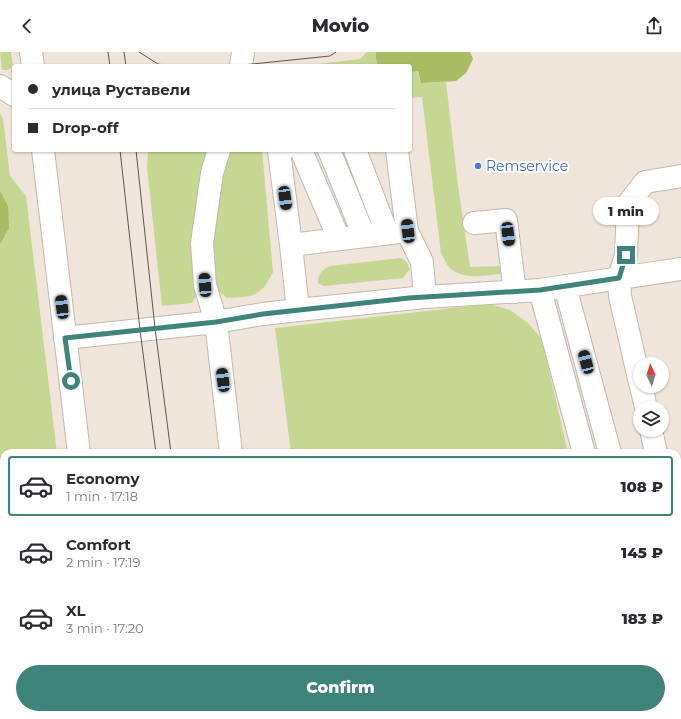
<!DOCTYPE html>
<meta charset="utf-8">
<style>
body{margin:0;font-family:Montserrat,sans-serif;background:#f7f7f7;color:#2b2b33;height:100vh;display:flex;flex-direction:column;font-size:15px;white-space:nowrap}
*{box-sizing:border-box;margin:0}
p{font-size:13px;color:#7c7c81}
.icon{flex:none;width:22px;height:22px;fill:none;stroke:currentColor;stroke-width:2;stroke-linecap:round;stroke-linejoin:round}
.map{position:relative;flex:1;overflow:hidden}
.details{position:absolute;left:0px;top:397px;width:681px;height:270px;display:flex;flex-direction:column;background:#fff;border-radius:12px 12px 0 0;box-shadow:0 1px 3px #0004}
.details>*{flex:none}
.banner{position:absolute;left:12px;top:12px;width:400px;height:88px;border-radius:4px;box-shadow:0 1px 3px #0004;display:grid;align-content:center;height:88px;padding:0 16px;background:#fff}
.needle{width:26px;rotate:356deg}
.tools{position:absolute;left:633px;top:305px;display:grid;gap:8px}
.tools a{display:grid;place-items:center;width:36px;height:36px;border-radius:50%;background:#fff;box-shadow:0 1px 3px #0004;font-size:20px}
.end{position:absolute;width:18px;height:18px;margin:-9px;border:5px solid #3e847a;background:#fff;box-shadow:0 0 0 2px #fff}
.from{border-radius:50%}
.bubble{position:absolute;height:28px;border-radius:14px;background:#fff;box-shadow:0 1px 3px #0004;font-size:13px;font-weight:800;line-height:28px;text-align:center}
.car{position:absolute;width:12px;height:24px;margin:-12px -6px;border-radius:5px;box-shadow:0 0 3px 1px #0007;background:linear-gradient(#222 24%,#8ab4d8 0 40%,#222 0 76%,#8ab4d8 0 86%,#222 0)}
.banner b{display:flex;align-items:center;gap:14px;height:38px;font-size:15px}
.banner b+b{border-top:1px solid #e1e1e2}
.banner i{width:10px;height:10px;background:#2b2b33}
ul{padding:7px 0 0;list-style:none}
li{display:flex;align-items:center;gap:12px;height:60px;margin:0 8px 6px;padding:0 8px;border:2px solid transparent;border-radius:4px}
li div{flex:1}
li b{display:block;font-size:15px}
li em{font-style:normal;font-weight:800}
li.active{border-color:#3e847a}
li>.icon{width:36px;height:36px;stroke-width:1.5}
.cta{display:flex;gap:8px;margin-top:auto;padding:8px 16px}
.cta a{flex:1;height:46px;border-radius:24px;background:#3e847a;color:#fff;font-size:16px;font-weight:800;line-height:46px;text-align:center}
header{display:flex;justify-content:space-between;align-items:center;height:52px;padding:0 16px;background:#fff;font-size:18px;font-weight:800}
.map>svg:first-child{display:block}
.built{fill:#ead9c8}
.green{fill:#c6d793}
.forest{fill:#a8bc63}
.lines{fill:none;stroke-linecap:round;stroke-linejoin:round}
.minor-casing{stroke:#c3b8ae;stroke-width:24}
.major-casing{stroke:#c3b8ae;stroke-width:24}
.minor{stroke:#fff;stroke-width:22}
.major{stroke:#fff;stroke-width:22}
.tram{stroke:#5c5650;stroke-width:1}
.route{stroke:#3e847a;stroke-width:5}
.shop-dot{fill:#3f7fe0;stroke:#fff;stroke-width:1.5}
.labels{text-anchor:middle;stroke-width:4;stroke-linejoin:round;paint-order:stroke}
.shop-label{font-size:14px;fill:#366cbe;stroke:#fff;text-anchor:start}
</style>
<header><svg class="icon" aria-label="back" viewBox="0 0 24 24"><path d="M15 5l-7 7 7 7"/></svg>Movio<svg class="icon" aria-label="share" viewBox="0 0 24 24"><path d="M12 15V3M7 8l5-5 5 5M5 13v7h14v-7"/></svg></header>
<div class="map">
<svg width="681" height="667" viewBox="0 0 681 667">
<rect width="100%" height="100%" fill="#f0e5da"/>
<path class="built" d="M677,610L681,625V667H323L322,663H677Z"/>
<path class="green" d="M0,0H11L13,14L8,18H2Z
M367,0H376V7L378,14H300L360,7Z
M417,19L421,31L446,30L458,134L470,215L501,214L502,222C485,223 463,229 449,215C446,212 444,206 441,201L422,45L410,46V20Z
M0,61L3,67L10,124L26,144L57,401H4V663H89V667H0Z
M148,98H211L200,237L192,251L162,254L147,115Z
M227,98H262L273,220C260,246 254,244 227,246L216,237L209,191Z
M401,206L406,209L410,217L403,226L324,234L318,231C318,221 322,218 330,214Z
M489,252L510,258L528,271L542,287L568,401H291L275,276Z"/>
<path class="forest" d="M376,0H470L473,7L466,21L456,29L421,31L418,19L410,20V14H378L376,7Z
M0,139L8,154L9,176L0,192Z"/>
<g class="lines">
<defs>
<path id="minor" d="M241,14L243,0
M0,34L14,43
M219,98L212,121L202,191L205,233L216,270L231,401
M283,98L279,99L291,193
M301,98L339,187
M329,98L364,184
M355,98L387,181
M397,98L407,179
M474,171L506,168L515,240
M565,234L610,401
M540,238L584,401
M298,258L291,193L407,179L422,210L425,245
M65,286L216,270L263,262L298,258L425,245L540,238L681,217
M640,331L620,244L619,226L626,203L628,152L645,130L681,124
M641,334L646,356
M651,378L656,401
M677,496L681,514
M261,663L262,667
M673,663L674,667"/>
<path id="major" d="M31,0L33,14
M43,98L79,401
M112,663V667"/>
</defs>
<use href="#minor" class="minor-casing"/>
<use href="#major" class="major-casing"/>
<use href="#minor" class="minor"/>
<use href="#major" class="major"/>
<path class="tram" d="M108,0L110,14
M124,0L126,14
M139,0L158,12L171,14
M233,14L330,4L336,0
M120,98L140,278L156,401
M136,98L155,276L171,401
M189,663L190,667
M205,663V667"/>
</g>
<g class="lines">
<path class="route" d="M71,329L65,286L216,270L263,262L409,246L540,238L619,226L626,203"/>
</g>
<circle class="shop-dot" cx="478" cy="114" r="4"/>
<g class="labels">
<g class="shop-label">
<text x="486" y="119">Remservice</text>
</g>
</g>
</svg>
<div class="tools">
<a><svg class="needle" viewBox="-14 -14 28 28"><path d="M0-13l5 13h-10z" fill="#e53935"/><path d="M0 13l5-13h-10z" fill="#7c7c81"/></svg></a>
<a><svg class="icon" aria-label="layers" viewBox="0 0 24 24"><path d="M12 4l9 5-9 5-9-5zM3 14l9 5 9-5"/></svg></a>
</div>
<i class="end from" style="left:71px;top:329px"></i>
<i class="end" style="left:626px;top:203px"></i>
<div class="bubble" style="left:593px;top:145px;width:66px">1 min</div>
<i class="car" style="left:285px;top:146px;rotate:172deg"></i>
<i class="car" style="left:408px;top:179px;rotate:353deg"></i>
<i class="car" style="left:508px;top:182px;rotate:173deg"></i>
<i class="car" style="left:205px;top:233px;rotate:356deg"></i>
<i class="car" style="left:62px;top:255px;rotate:353deg"></i>
<i class="car" style="left:586px;top:310px;rotate:345deg"></i>
<i class="car" style="left:223px;top:328px;rotate:353deg"></i>
<div class="banner">
<b><i class="from"></i>улица Руставели</b>
<b><i></i>Drop-off</b>
</div>
<section class="details">
<ul>
<li class="active"><svg class="icon" aria-label="car" viewBox="0 0 24 24"><path d="M5 17H2v-5l4-1 3-4h7l3 4 3 1v5h-3M9 17h6M6 11h13"/><circle cx="7" cy="17" r="2"/><circle cx="17" cy="17" r="2"/></svg><div><b>Economy</b><p>1 min · 17:18</p></div><em>108 ₽</em></li>
<li><svg class="icon" aria-label="car" viewBox="0 0 24 24"><path d="M5 17H2v-5l4-1 3-4h7l3 4 3 1v5h-3M9 17h6M6 11h13"/><circle cx="7" cy="17" r="2"/><circle cx="17" cy="17" r="2"/></svg><div><b>Comfort</b><p>2 min · 17:19</p></div><em>145 ₽</em></li>
<li><svg class="icon" aria-label="car" viewBox="0 0 24 24"><path d="M5 17H2v-5l4-1 3-4h7l3 4 3 1v5h-3M9 17h6M6 11h13"/><circle cx="7" cy="17" r="2"/><circle cx="17" cy="17" r="2"/></svg><div><b>XL</b><p>3 min · 17:20</p></div><em>183 ₽</em></li>
</ul>
<div class="cta"><a>Confirm</a></div>
</section>
</div>
